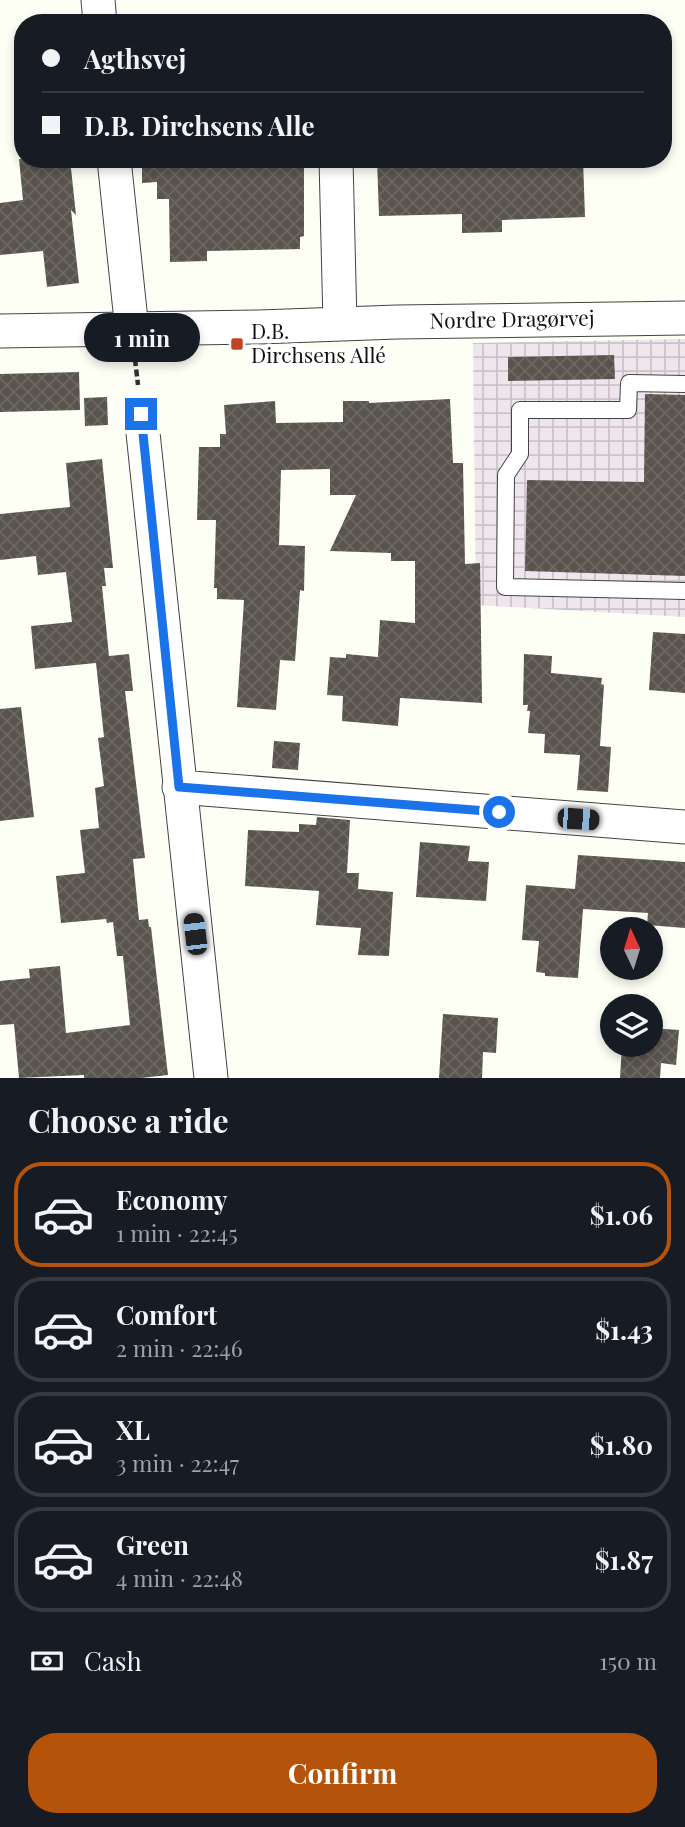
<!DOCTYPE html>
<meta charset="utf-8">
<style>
body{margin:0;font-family:"Playfair Display",serif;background:#20242c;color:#f1f3f6;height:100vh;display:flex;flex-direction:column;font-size:26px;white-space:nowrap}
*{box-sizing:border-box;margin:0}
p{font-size:23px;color:#9ea1a6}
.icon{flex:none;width:38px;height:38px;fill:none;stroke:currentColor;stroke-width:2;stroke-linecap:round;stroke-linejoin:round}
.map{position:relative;height:1078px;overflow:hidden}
.details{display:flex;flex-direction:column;background:#171b24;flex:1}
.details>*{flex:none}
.banner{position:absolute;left:14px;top:14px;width:658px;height:154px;border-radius:28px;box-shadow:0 4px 10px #0003;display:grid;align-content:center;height:154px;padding:0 28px;background:#171b24}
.needle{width:46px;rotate:356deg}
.controls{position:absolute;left:600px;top:917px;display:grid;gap:14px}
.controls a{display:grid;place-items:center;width:63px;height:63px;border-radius:50%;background:#171b24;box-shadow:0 4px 10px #0003;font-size:35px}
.end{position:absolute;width:32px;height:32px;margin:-16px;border:9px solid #1a73e8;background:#fff;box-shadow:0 0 0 4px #fff}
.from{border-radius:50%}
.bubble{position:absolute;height:49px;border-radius:24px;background:#171b24;box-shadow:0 4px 10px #0003;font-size:23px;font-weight:700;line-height:49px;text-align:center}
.car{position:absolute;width:21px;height:42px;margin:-21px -10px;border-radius:9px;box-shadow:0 0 5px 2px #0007;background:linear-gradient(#222 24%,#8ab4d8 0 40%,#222 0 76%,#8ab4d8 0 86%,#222 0)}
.banner b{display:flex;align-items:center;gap:24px;height:66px;font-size:26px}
.banner b+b{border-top:2px solid #363941}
.banner i{width:18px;height:18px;background:#f1f3f6}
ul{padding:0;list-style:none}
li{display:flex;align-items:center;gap:21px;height:105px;margin:0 14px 10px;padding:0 14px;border:4px solid #363941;border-radius:28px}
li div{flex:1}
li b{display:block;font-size:26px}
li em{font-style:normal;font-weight:700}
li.active{border-color:#b45309}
li>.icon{width:63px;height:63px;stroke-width:1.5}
h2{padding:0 28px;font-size:32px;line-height:84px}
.pay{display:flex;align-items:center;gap:18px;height:77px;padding:0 28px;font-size:26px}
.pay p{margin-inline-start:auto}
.action{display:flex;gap:14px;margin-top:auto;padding:14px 28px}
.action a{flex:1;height:80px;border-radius:28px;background:#b45309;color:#fff;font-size:28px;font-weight:700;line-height:80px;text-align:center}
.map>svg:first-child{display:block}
.industrial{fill:url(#industrial-grid)}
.building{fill:url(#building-cross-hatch)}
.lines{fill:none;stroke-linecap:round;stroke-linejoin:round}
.lane-casing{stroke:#434343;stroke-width:18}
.street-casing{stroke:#434343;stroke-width:35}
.path{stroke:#323232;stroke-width:4.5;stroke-dasharray:7 3.5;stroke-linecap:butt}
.lane{stroke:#fff;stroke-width:16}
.street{stroke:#fff;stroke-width:33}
.route{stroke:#1a73e8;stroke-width:9}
.poi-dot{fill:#c14428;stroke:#fff;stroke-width:2.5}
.labels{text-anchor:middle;stroke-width:7;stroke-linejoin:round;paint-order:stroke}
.street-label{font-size:21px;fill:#101010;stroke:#fff}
.poi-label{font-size:21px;fill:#101010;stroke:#fff;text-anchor:start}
</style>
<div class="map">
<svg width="685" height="1078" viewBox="0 0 685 1078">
<defs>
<pattern id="industrial-grid" width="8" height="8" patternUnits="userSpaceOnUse" patternTransform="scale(1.75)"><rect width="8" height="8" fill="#eee5ed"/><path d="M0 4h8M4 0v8" fill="none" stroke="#cbc3ca"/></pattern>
<pattern id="building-cross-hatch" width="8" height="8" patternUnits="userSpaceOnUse" patternTransform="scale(1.75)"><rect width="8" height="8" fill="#59544d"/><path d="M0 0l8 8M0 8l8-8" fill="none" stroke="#6c6862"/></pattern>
</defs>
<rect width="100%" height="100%" fill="#fefff4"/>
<path class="industrial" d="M685,339V617L476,605L473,343Z"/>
<path class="building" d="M19,159H70L76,215L71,210L79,283L47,287L43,251L0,255V203L23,200Z
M142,159H304V236L300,237V249L207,251V261L170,262L169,199H157V182L142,183Z
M377,159H583L585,217L502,220V232L462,233V214L379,216Z
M614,355L615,379L508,381V357Z
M79,372L80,410L0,412V374Z
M645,394L685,395V576L525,571L527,480L644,482Z
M107,397L108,425L85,426L84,398Z
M450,399L453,463H463L465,564L480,563L482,703L400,698L398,726L342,721L343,696L327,695L330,657L346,658V654L378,657L380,620L415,623V561H391V553L330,551L356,495H330V469L281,470L279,545L305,546L304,591L300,590L295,661L280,660L276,710L237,707L244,600L217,599V588H214L216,520H197L199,447H220V434H226L224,405L275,401L276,423L343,422V401H369V403Z
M102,459L113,568H104L106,586H102L109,656L129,654L133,691H125L145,858L133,859L139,920L148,919L149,927H151L168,1075L141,1078H84V1075L19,1078L14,1024L0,1025V981L30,978L29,969L60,966L66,1033L130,1025L123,956H117L113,922L107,923L106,919L61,923L56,876L85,873L80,830L99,828L95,788L104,786L98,738L104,737L96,663L35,669L31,626L72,622L66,572L38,575L36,556L0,560V514L70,507L66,463Z
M653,632L685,634V693L649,690Z
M524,654L552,656L551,673L602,678L601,684L604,685L600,746L611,747L608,792L577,790L580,755L544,753L545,734L528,733L530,711H527L528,705H523Z
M21,707L34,817L0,821V709Z
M274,741L300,743L298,770L272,768Z
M317,817L350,820L347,873H359L358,889L393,892L389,956L358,955L361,928L316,925L319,891L245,886L248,830L299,832V824L316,825Z
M420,842L470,846L468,861L489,862L486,901L416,897Z
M578,855L685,862V928L647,925L648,913L583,909L578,978L545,976V973L536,972L539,941L522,940L526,885L575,889Z
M443,1014L498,1018L496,1053L483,1052L482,1078H439Z
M651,1028L679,1030L676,1065L661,1063L660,1078H620L622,1045H651Z"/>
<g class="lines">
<defs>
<path id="lane" d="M685,384L629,383L628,410H520V454L506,475L505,587L685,591"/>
<path id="street" d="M98,0L100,23
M114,159L132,330
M336,159L340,324
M0,331L259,327L397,322L685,318
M141,414L211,1078
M179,787L685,827"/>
</defs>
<use href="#lane" class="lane-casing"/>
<use href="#street" class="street-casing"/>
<path class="path" d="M135,359L138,385"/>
<use href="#lane" class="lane"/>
<use href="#street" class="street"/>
</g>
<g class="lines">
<path class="route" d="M141,414L179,787L499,812"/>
</g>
<rect class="poi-dot" x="230" y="337" width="14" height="14" rx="3.5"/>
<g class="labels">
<g class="street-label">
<text transform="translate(512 320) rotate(-1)" y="7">Nordre Dragørvej</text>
</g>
<g class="poi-label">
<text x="251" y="339">D.B.<tspan x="251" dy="24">Dirchsens Allé</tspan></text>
</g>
</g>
</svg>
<div class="controls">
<a><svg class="needle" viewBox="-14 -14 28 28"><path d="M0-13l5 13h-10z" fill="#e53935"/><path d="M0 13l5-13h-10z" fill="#9ea1a6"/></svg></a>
<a><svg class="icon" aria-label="layers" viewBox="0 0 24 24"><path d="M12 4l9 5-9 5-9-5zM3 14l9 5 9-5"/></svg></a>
</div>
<i class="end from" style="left:499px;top:812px"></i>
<i class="end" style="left:141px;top:414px"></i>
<div class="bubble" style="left:84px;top:313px;width:116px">1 min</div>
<i class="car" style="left:578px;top:819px;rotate:94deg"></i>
<i class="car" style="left:195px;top:934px;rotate:353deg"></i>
<div class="banner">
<b><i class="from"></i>Agthsvej</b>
<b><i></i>D.B. Dirchsens Alle</b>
</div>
</div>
<section class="details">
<h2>Choose a ride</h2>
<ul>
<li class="active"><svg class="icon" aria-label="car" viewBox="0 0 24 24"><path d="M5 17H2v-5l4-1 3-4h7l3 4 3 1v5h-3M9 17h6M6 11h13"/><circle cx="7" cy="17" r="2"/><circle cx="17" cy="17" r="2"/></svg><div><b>Economy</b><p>1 min · 22:45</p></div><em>$1.06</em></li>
<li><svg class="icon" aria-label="car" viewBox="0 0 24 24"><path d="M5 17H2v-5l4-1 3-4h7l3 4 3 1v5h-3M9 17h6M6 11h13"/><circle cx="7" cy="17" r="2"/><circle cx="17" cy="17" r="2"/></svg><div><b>Comfort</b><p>2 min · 22:46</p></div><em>$1.43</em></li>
<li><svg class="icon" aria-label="car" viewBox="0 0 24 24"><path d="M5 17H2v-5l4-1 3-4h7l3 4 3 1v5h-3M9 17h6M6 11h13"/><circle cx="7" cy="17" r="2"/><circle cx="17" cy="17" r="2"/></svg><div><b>XL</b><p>3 min · 22:47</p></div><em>$1.80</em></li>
<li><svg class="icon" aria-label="car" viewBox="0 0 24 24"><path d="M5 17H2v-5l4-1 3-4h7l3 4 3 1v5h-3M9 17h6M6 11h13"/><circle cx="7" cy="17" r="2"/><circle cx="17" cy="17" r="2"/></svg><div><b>Green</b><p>4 min · 22:48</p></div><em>$1.87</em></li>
</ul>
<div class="pay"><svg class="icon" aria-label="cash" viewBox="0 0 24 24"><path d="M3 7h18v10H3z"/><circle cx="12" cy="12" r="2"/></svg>Cash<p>150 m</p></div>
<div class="action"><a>Confirm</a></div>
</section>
